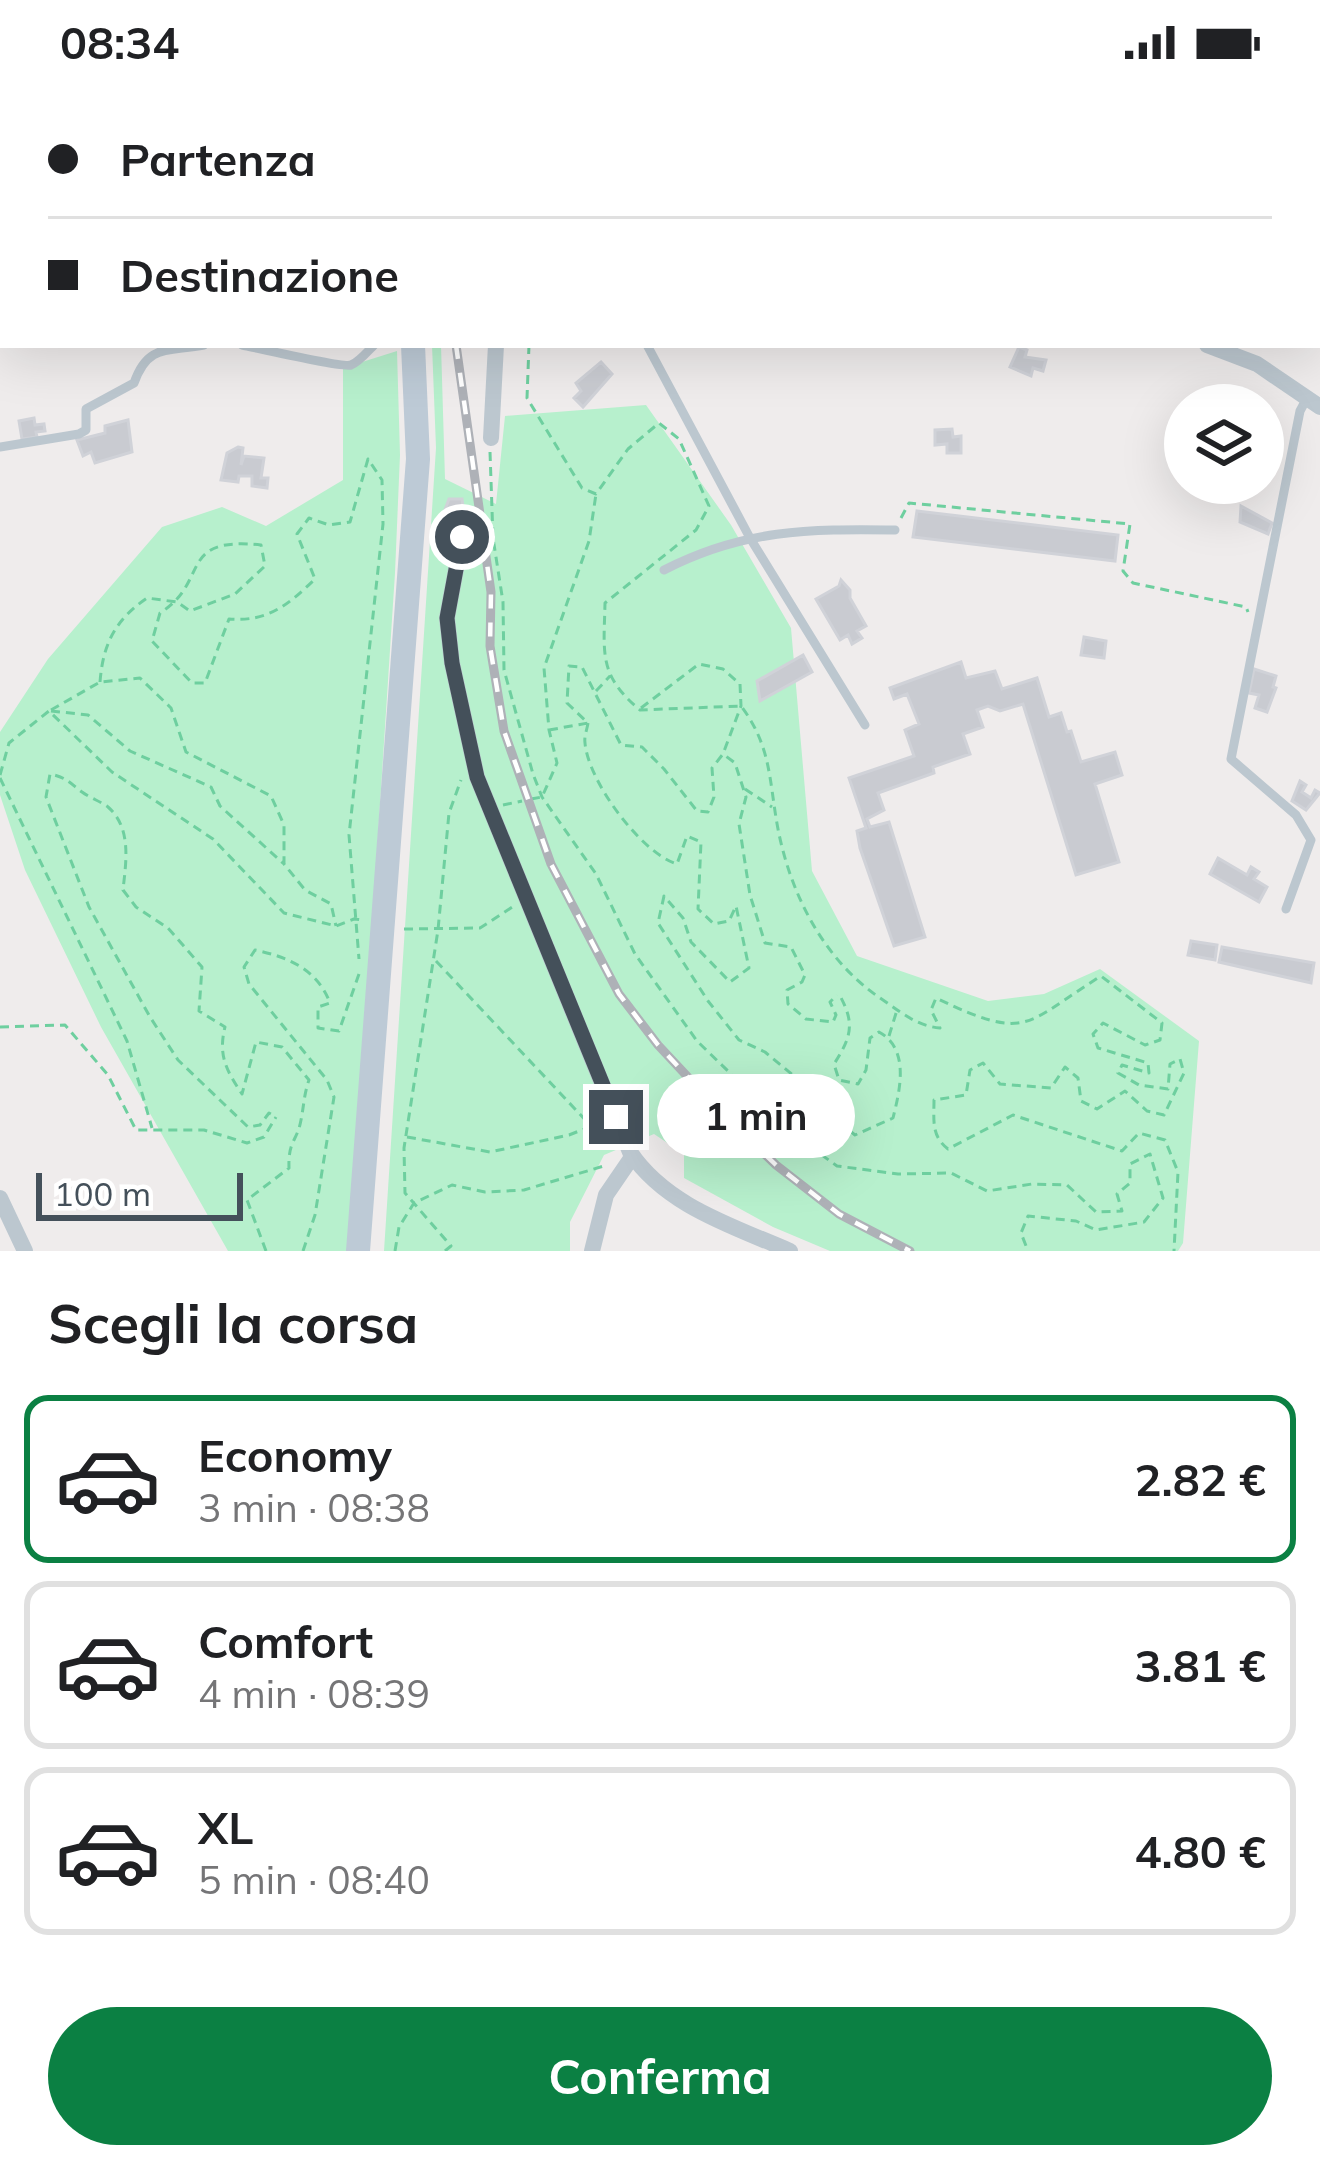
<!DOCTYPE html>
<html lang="it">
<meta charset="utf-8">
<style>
body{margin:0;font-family:Mulish,sans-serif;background:#f2f2f2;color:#202124;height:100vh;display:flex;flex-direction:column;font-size:45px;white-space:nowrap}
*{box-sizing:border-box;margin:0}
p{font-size:39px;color:#757577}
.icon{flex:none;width:66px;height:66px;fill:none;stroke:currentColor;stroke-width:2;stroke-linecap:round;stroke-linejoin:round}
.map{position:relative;height:1167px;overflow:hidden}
.side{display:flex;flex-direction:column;background:#fff;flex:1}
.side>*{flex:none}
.banner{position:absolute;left:0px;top:0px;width:1320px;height:264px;box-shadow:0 12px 48px #0002;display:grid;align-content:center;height:264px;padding:0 48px;background:#fff}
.tools{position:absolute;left:1164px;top:300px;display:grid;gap:24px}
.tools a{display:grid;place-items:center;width:120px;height:120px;border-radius:50%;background:#fff;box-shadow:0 12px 48px #0002;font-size:60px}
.scale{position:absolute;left:36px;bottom:30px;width:207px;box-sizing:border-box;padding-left:12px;border:6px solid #44505a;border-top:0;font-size:33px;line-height:42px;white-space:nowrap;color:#44505a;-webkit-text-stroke:9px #fff;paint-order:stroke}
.end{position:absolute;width:54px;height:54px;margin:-27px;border:15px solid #44505a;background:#fff;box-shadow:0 0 0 6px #fff}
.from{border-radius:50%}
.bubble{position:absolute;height:84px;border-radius:42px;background:#fff;box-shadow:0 12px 48px #0002;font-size:39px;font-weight:700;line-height:84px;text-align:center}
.banner b{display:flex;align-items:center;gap:42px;height:114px;font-size:45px}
.banner b+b{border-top:3px solid #e0e0e0}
.banner i{width:30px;height:30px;background:#202124}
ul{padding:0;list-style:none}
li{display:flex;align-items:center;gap:36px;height:168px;margin:0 24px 18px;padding:0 24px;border:6px solid #e0e0e0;border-radius:24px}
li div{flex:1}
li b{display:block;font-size:45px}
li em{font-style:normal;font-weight:700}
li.on{border-color:#0b8043}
li>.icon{width:108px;height:108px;stroke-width:1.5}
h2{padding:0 48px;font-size:54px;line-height:144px}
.cta{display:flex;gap:24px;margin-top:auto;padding:24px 48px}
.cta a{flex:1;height:138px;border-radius:72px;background:#0b8043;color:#fff;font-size:48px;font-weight:700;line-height:138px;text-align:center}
.status{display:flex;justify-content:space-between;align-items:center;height:84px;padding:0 60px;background:#fff;direction:ltr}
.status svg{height:33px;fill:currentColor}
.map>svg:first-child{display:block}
.green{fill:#b7f0cd}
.building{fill:#c9cbd1;stroke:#d0d2d8;stroke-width:3}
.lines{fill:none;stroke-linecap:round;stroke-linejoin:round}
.path{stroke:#6ecf9f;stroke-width:3;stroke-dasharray:9 6;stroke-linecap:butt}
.service{stroke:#bcc7cf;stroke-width:9}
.minor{stroke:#bcc7cf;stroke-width:16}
.secondary{stroke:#bdcad6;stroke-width:24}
.rail-casing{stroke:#aeb1b7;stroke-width:9}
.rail{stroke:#fff;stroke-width:4.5;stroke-dasharray:14;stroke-linecap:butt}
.route{stroke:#44505a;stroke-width:15}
</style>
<div class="status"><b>08:34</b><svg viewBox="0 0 49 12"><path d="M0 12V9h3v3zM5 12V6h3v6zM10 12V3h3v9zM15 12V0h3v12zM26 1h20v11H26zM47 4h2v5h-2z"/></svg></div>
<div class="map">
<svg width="1320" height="1167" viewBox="0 0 1320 1167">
<rect width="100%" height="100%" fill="#efecec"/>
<path class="green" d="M432,261H441L445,395L496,420L505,332L646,321L731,441L791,544L812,787L857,872L988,917L1044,910L1100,885L1199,957L1183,1159L1178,1167H830L773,1143L684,1094V1070L654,1050L604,1071L570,1138V1167H384L436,364Z
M397,267L400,371L395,489L351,1167H228L101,943L25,786L0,711V648L48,575L162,443L222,423L266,442L343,396V284Z"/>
<path class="building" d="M1019,263L1027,266L1025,273L1046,276L1043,287L1033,284L1031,292L1010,283Z
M601,278L612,290L583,323L574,314L581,307L576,299Z
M34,334L35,341L44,340L45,347L36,348L37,353L22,355L19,337Z
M128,336L132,368L95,379L91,368L83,372L77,356L105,349V342Z
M952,345L953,353L961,352V369H947V360L935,361V346Z
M238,363L243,364L241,381L244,372L264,374L261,394H268L267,404L252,402V392H239L238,398L221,396L227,369Z
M449,415H462L464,431H443Z
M1241,422L1272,439L1268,450L1240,438Z
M917,427L1118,451L1115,477L913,453Z
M841,496L850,506V514L866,542L857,547L862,554L852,560L848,551L840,556L816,515L839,502Z
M1084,553L1106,557L1104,574L1081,571Z
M803,571L812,588L760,617L757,597Z
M961,578L966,594L995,587L1002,605L1037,594L1049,633L1061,629L1067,648L1071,647L1081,678L1115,668L1122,691L1095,700L1119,778L1076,791L1023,620L1000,627L988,622L977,626L983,643L963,650L970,670L933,683L934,689L878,709L884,726L867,735L870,743L889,738L925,853L894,862L860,764L857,747L866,744L849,694L914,672L905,646L919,640L907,610L894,615L890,604Z
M1254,585L1276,592L1273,603L1276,604L1267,628L1255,624L1259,611L1249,609Z
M1300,697L1306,701L1302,708L1311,714L1315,706L1320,709L1306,726L1292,717Z
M1218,774L1247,791L1251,783L1259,788L1254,795L1267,803L1259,818L1210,790Z
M1191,857L1217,861L1215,876L1188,871Z
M1222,863L1314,879L1311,899L1219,878Z"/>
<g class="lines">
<path class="path" d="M529,261L527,314L582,404L596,410L628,365L659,339L679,355L709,422L696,446L605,519C604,569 598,591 640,626L741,622C772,663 769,698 778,745C791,812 825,878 883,916C902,929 917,942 940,944L931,926L936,914C1028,958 1023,941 1101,892L1162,939L1160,956L1145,961L1103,939L1093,950L1098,964L1148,979L1149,989L1122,981L1118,989L1139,1001L1168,1005L1170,980L1180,975L1184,989L1164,1031L1147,1027L1125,1007L1097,1025L1081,1017L1078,994L1065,983L1051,1004L1000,1000L983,979L970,986L966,1011L934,1016C934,1036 931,1052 948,1065L1013,1031L1122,1067L1139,1049L1165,1056L1178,1088L1174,1167
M490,368L493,454L503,518L504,586L533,690L542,713L596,790L635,870L697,957L794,1051L837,1082L898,1090L951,1089L987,1107L1032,1100L1067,1101L1096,1128L1122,1127L1117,1110L1130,1099V1080L1150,1070L1163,1114L1144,1138L1096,1146L1076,1137L1028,1132L1021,1149L1028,1167
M901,434L909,419L1130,440L1123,487L1133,499L1246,523L1248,528
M100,598C103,560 115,536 147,514L177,518L190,527L235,510L265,482L261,461C176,452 211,497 160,529L152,557L192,599H205L229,535C268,538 288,521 315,495L297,450L309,434L329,441L350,438L368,375L382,396L383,440L349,751L359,875
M596,607L610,592
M641,624L699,580L723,585L740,600L741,622L723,670
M51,626L100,598L140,594L171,624L186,668L271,712L284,741V780L305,806L331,820L336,842
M51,627L88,631L130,667L211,703L220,722L284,780
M588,639C587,646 584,652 585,659C588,697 641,769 677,780L687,752L701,758L698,825L714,840L729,837L736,822L749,884L730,898L691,858L683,834L664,812L658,839L708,917L739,956L765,968L806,1002L832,1006L844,1020L839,1038L855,1051L893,1034C900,1006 910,965 879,948L870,954L866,986L858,1000L839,996L834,980C852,952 855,939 839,910
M549,646L588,639L567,619L569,582L582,583L621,661L642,663L664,685L697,727L708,728L714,713L712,684L723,670L735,679L746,713L739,740L750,811L765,859L791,863L805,891L802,898L787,906L788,920L806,935L833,938L836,931L830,918L837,911
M0,691L9,659L49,627L112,688L213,755L284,829L336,842L354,835L363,836
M0,694L127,957L152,1044
M745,705L772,723
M531,715L542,713L557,679L549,646L544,584L589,457L596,410
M503,721L522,717
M404,845L480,844L514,822
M436,877L591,1042
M0,943L65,941L108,991L136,1046H204L247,1059L264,1053L276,1033
M889,952L897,926
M407,1053L490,1068L569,1051L602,1038
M266,1167L247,1116L289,1084C288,1056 297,1058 301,1036C304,1021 304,1010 309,996L282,963L256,958L242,1010C226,986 218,971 225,943L199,927L202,883L168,844L136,823L123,806C126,778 132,744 108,723C100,717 90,714 82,708C70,699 66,693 50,690L46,713L89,823L150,933L178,976L248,1043L260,1041L269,1029L276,1033
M303,1167L315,1131L334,1013L327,996L249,900L244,883L255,866C288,873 317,885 330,919L318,923V944L339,947L359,890
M395,1167L399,1143L414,1119L452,1101L485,1108L524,1106L607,1081
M445,1167L451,1162L405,1109L404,1064L438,846L449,729L461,696"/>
<path class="service" d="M242,261C257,264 344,284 351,281C359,278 368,267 374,261
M647,261L750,454L865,641
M0,363L79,350L86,346V325L134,299C148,259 168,268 204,261
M664,486C744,445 808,445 895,446
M1286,825L1311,756L1296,731L1231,675L1300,327L1307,314"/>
<path class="minor" d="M467,0L469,3
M1207,261L1257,280L1320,323
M491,354L496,261
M462,453L447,534L452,579L477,693L630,1068C666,1122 733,1142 790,1167
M0,1114L25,1167
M592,1167L606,1111L632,1073"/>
<path class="secondary" d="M395,0L396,3
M358,1167L418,375L413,261"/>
<defs>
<path id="rail" d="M353,0L355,3
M456,261L491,508L490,562L504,647L551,780L619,910L658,961L714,1021L776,1081L839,1130L910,1167"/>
</defs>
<use href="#rail" class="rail-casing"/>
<use href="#rail" class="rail"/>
</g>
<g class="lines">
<path class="route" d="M462,453L447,534L452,579L477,693L616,1033"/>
</g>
</svg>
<div class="tools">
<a><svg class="icon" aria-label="layers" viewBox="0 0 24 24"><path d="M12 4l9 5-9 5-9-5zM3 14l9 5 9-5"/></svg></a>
</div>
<div class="scale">100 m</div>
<i class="end from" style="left:462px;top:453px"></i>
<i class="end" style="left:616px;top:1033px"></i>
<div class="bubble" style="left:657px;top:990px;width:198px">1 min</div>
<div class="banner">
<b><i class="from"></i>Partenza</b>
<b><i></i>Destinazione</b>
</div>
</div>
<section class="side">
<h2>Scegli la corsa</h2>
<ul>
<li class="on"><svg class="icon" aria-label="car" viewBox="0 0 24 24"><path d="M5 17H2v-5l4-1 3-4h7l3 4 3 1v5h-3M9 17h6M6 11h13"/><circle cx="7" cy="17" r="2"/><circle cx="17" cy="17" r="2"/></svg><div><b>Economy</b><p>3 min · 08:38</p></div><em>2.82 €</em></li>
<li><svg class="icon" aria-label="car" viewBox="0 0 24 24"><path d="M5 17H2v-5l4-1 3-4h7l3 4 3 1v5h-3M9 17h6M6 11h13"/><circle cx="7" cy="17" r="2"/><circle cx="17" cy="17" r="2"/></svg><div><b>Comfort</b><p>4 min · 08:39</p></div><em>3.81 €</em></li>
<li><svg class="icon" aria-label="car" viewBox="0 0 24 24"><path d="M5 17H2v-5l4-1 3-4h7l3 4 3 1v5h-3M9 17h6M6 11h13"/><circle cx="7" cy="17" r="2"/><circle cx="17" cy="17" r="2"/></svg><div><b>XL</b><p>5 min · 08:40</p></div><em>4.80 €</em></li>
</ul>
<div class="cta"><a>Conferma</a></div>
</section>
